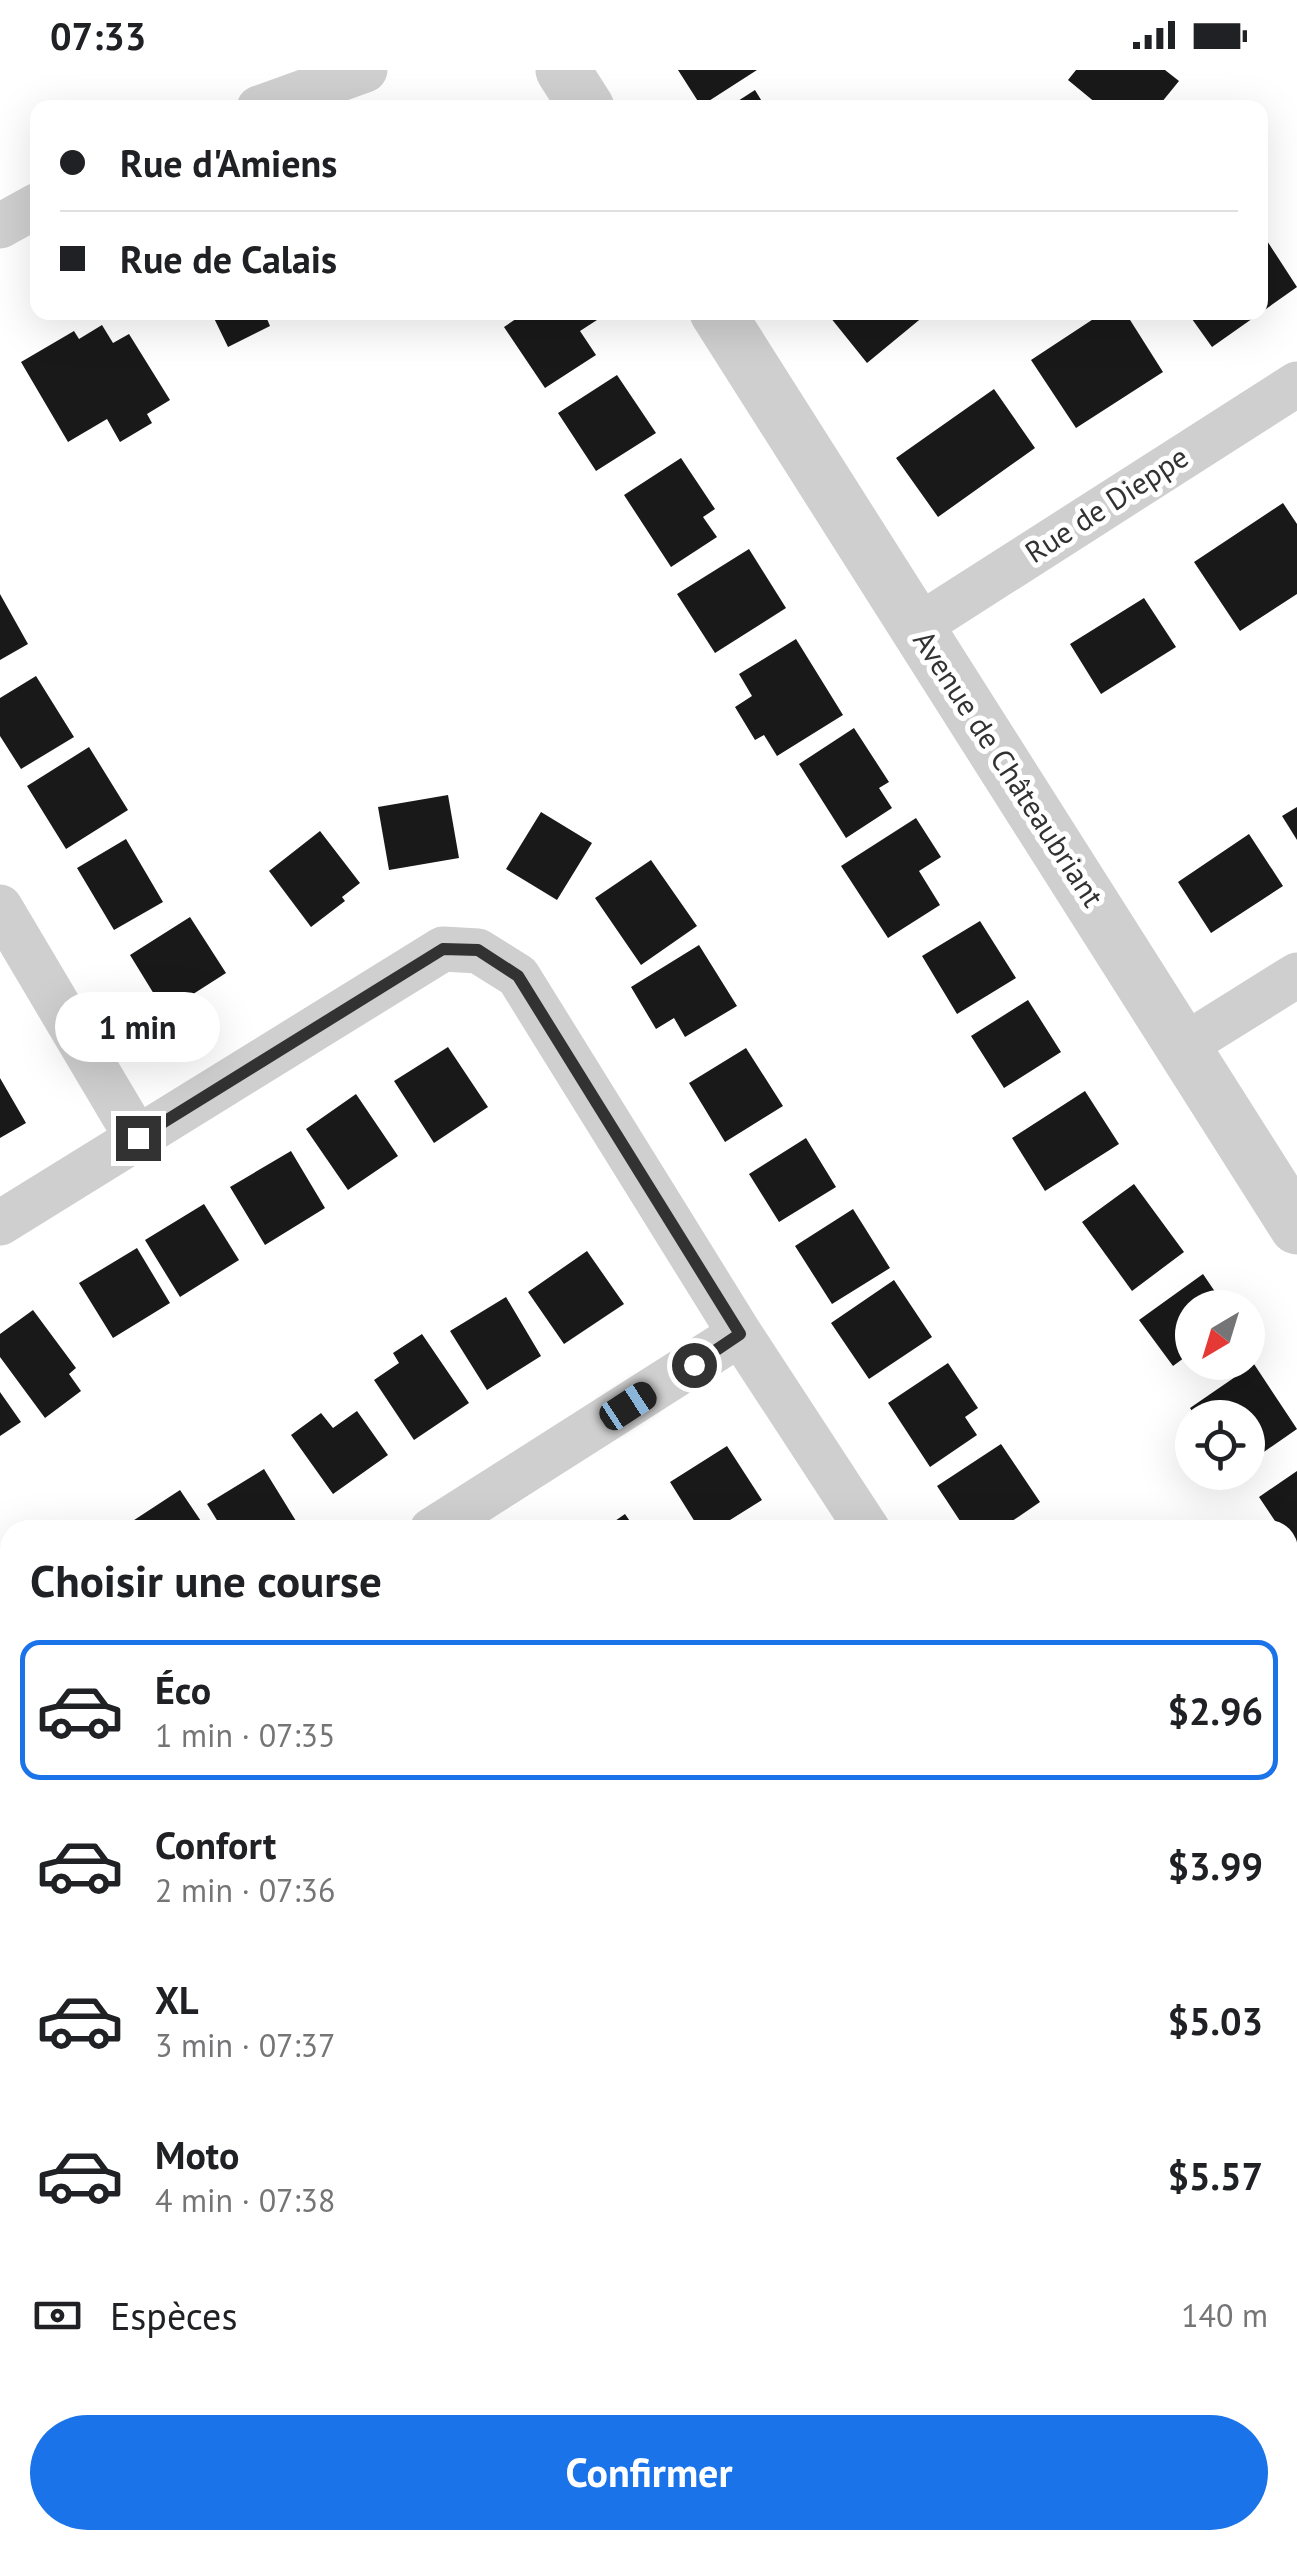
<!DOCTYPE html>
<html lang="fr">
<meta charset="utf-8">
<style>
body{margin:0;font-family:"PT Sans",sans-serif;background:#f2f2f2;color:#202124;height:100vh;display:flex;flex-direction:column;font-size:38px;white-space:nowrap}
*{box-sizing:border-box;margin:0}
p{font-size:32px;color:#757577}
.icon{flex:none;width:55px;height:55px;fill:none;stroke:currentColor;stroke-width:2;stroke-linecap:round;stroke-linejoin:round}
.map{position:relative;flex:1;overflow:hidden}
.details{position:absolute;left:0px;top:1450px;width:1298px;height:1030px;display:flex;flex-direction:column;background:#fff;border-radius:30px 30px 0 0;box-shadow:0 10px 40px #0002}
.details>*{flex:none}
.hud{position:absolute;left:30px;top:30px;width:1238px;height:220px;border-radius:20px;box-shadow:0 10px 40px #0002;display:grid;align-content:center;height:220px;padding:0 30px;background:#fff}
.needle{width:65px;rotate:218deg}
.fabs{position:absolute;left:1175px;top:1220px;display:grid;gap:20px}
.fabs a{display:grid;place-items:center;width:90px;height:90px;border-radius:50%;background:#fff;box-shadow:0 10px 40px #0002;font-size:50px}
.end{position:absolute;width:45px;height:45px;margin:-22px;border:12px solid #323232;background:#fff;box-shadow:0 0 0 5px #fff}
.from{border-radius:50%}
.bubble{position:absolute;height:70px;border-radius:35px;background:#fff;box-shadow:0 10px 40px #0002;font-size:32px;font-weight:600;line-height:70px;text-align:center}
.car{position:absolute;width:30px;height:60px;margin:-30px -15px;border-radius:12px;box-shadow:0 0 8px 2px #0007;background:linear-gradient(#222 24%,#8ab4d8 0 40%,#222 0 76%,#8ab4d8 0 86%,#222 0)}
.hud b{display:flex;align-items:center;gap:35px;height:95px;font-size:38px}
.hud b+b{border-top:2px solid #e0e0e0}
.hud i{width:25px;height:25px;background:#202124}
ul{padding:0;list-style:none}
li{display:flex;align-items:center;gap:30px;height:140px;margin:0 20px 15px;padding:0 10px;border:5px solid transparent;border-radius:20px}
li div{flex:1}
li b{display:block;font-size:38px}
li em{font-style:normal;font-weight:600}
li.active{border-color:#1a73e8}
li>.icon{width:90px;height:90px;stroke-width:1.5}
h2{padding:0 30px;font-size:45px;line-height:120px}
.pay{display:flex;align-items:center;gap:25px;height:110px;padding:0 30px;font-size:38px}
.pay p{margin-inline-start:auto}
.primary-button{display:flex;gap:20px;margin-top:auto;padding:20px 30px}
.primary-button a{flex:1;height:115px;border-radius:60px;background:#1a73e8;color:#fff;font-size:40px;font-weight:600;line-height:115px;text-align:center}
.status{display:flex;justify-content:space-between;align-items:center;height:70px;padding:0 50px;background:#fff;direction:ltr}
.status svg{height:28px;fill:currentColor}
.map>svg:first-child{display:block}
.building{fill:#191919}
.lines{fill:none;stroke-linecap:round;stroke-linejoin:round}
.minor{stroke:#cfcfcf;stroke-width:45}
.tertiary{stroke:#cfcfcf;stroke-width:55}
.route{stroke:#323232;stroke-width:12}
.labels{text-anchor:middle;stroke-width:10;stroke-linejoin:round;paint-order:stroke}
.street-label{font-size:30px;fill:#323232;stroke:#fff}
</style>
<div class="status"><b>07:33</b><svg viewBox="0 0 49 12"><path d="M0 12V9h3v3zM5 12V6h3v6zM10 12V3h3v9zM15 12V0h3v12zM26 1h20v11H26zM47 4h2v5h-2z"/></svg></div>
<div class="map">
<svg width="1297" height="2480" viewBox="0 0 1297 2480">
<rect width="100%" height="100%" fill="#fff"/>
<path class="building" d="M678,0H757L701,36Z
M1076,0H1165L1179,11L1157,38H1102L1068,10Z
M755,20L766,38H727Z
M954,31L1002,35V38H953Z
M1260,160L1297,217L1212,277L1187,242H1260Z
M211,242H264L270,256L228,277Z
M526,242H592L597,250L580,261L596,285L545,318L504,257Z
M826,242H921L924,246L867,293Z
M1104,242H1125L1163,302L1076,358L1031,290Z
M102,255L113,273L129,264L170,330L147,344L152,353L120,372L107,349L68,372L21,292L74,261L79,269Z
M617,305L656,363L596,401L558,343Z
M994,319L1035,378L938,447L896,388Z
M681,388L715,439L703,447L717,467L671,497L624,425Z
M1283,433L1297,454V524L1240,561L1194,492Z
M749,479L786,538L715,583L677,524Z
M0,524L28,574L0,590Z
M1144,528L1176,577L1101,624L1070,574Z
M796,569L843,645L777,686L764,665L755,670L735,637L752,626L739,604Z
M36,606L74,667L21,699L0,666V628Z
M854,658L889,712L879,718L892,738L846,768L799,694Z
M89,677L128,740L66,779L27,716Z
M448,725L459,788L389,800L378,737Z
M1297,737V770L1282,746Z
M541,742L592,773L557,830L506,799Z
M916,748L941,787L919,801L940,835L888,868L841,796Z
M320,761L360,813L342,827L345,831L311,857L269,801Z
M1249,764L1283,816L1211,863L1178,812Z
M126,769L163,832L114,860L77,798Z
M651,790L697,856L641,895L595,828Z
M190,847L226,903L165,942L130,885Z
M980,851L1016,908L957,944L922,886Z
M699,875L737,936L685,967L674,948L656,959L631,917Z
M1028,930L1061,982L1004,1018L971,966Z
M448,977L488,1037L434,1073L394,1011Z
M746,978L783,1036L725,1072L689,1013Z
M0,1008L26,1053L0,1068Z
M1085,1021L1119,1074L1045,1121L1012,1068Z
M356,1024L398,1086L348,1120L306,1059Z
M806,1068L836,1117L779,1152L749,1104Z
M291,1081L325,1138L265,1175L230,1117Z
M1134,1114L1184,1182L1132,1221L1082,1152Z
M204,1134L239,1190L180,1227L145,1170Z
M853,1139L890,1198L832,1234L795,1176Z
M137,1178L170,1233L113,1268L79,1213Z
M587,1181L624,1234L564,1274L528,1222Z
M1203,1204L1226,1238H1192V1282L1173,1296L1139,1250Z
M894,1210L932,1267L869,1309L831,1253Z
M506,1227L541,1286L487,1320L450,1261Z
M33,1240L76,1298L69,1304L81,1321L45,1348L0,1287V1264Z
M422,1264L469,1333L414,1370L374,1310L399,1293L393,1283Z
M948,1293L978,1338L965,1347L977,1365L930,1397L888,1333Z
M1254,1294L1297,1359L1248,1393V1348H1197L1190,1338Z
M0,1322L21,1352L0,1366Z
M357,1341L388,1385L333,1424L291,1365L321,1343L333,1358Z
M1001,1374L1040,1432L999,1460H966L937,1416Z
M727,1376L762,1430L714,1460H700L670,1412Z
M264,1399L296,1451L280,1460H223L207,1434Z
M1297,1401V1483L1288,1460H1281L1259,1427Z
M180,1420L207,1460H127L125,1456Z
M625,1444L636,1460H602Z
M10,1546V1629L0,1613V1553Z
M10,1838V1947L0,1953V1845Z
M1297,1880V1962L1291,1966L1288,1886Z
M1297,2219V2289L1288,2275V2225Z
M5,2237L10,2240V2331L0,2324V2243Z
M696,2470H784L781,2474L791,2480H690Z
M1077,2470H1166L1158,2480H1090Z"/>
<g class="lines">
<path class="minor" d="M259,38L365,0
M0,156L38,135
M917,557L1297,314
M0,837L137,1068
M1185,975L1297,905
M0,1153L443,879L478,881L518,906L740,1264L868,1460
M432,1460L740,1264
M0,1733L10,1727
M1288,2093L1297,2087
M0,2103L10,2113
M913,2480L919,2470"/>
<path class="tertiary" d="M563,0L587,38
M717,242L1297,1157"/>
</g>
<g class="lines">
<path class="route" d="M138,1068L443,879L478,880L518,906L740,1264L694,1295"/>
</g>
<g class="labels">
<g class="street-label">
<text transform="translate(1107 435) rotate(-33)" y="10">Rue de Dieppe</text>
<text transform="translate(1008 699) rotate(57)" y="10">Avenue de Châteaubriant</text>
</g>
</g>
</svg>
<div class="fabs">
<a><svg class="needle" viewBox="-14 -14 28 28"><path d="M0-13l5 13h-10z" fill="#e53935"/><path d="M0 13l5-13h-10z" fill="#757577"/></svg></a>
<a><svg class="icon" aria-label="locate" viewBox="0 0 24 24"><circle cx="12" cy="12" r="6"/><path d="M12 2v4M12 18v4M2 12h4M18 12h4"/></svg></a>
</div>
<i class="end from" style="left:694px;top:1295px"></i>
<i class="end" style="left:138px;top:1068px"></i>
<div class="bubble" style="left:55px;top:922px;width:165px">1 min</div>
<i class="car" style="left:628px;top:1336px;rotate:57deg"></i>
<div class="hud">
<b><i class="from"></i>Rue d'Amiens</b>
<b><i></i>Rue de Calais</b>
</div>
<section class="details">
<h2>Choisir une course</h2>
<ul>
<li class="active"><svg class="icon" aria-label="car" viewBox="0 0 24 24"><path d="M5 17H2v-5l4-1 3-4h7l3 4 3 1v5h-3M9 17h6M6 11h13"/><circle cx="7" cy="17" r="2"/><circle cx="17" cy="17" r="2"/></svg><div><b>Éco</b><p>1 min · 07:35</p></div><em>$2.96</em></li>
<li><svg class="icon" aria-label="car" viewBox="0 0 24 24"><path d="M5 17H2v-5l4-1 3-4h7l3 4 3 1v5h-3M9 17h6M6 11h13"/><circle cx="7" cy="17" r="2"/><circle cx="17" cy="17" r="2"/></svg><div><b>Confort</b><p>2 min · 07:36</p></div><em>$3.99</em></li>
<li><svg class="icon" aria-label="car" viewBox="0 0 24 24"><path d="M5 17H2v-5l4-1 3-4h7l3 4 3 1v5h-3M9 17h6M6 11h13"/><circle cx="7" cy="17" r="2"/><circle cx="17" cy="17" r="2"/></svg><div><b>XL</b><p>3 min · 07:37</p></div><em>$5.03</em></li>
<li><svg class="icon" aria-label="car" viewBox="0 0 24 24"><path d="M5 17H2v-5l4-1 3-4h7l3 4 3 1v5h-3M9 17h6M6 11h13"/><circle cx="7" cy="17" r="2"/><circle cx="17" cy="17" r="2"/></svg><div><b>Moto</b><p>4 min · 07:38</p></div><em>$5.57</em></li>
</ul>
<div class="pay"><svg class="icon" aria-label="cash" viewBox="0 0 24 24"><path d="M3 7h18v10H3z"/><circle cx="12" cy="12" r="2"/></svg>Espèces<p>140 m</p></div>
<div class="primary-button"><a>Confirmer</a></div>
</section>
</div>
